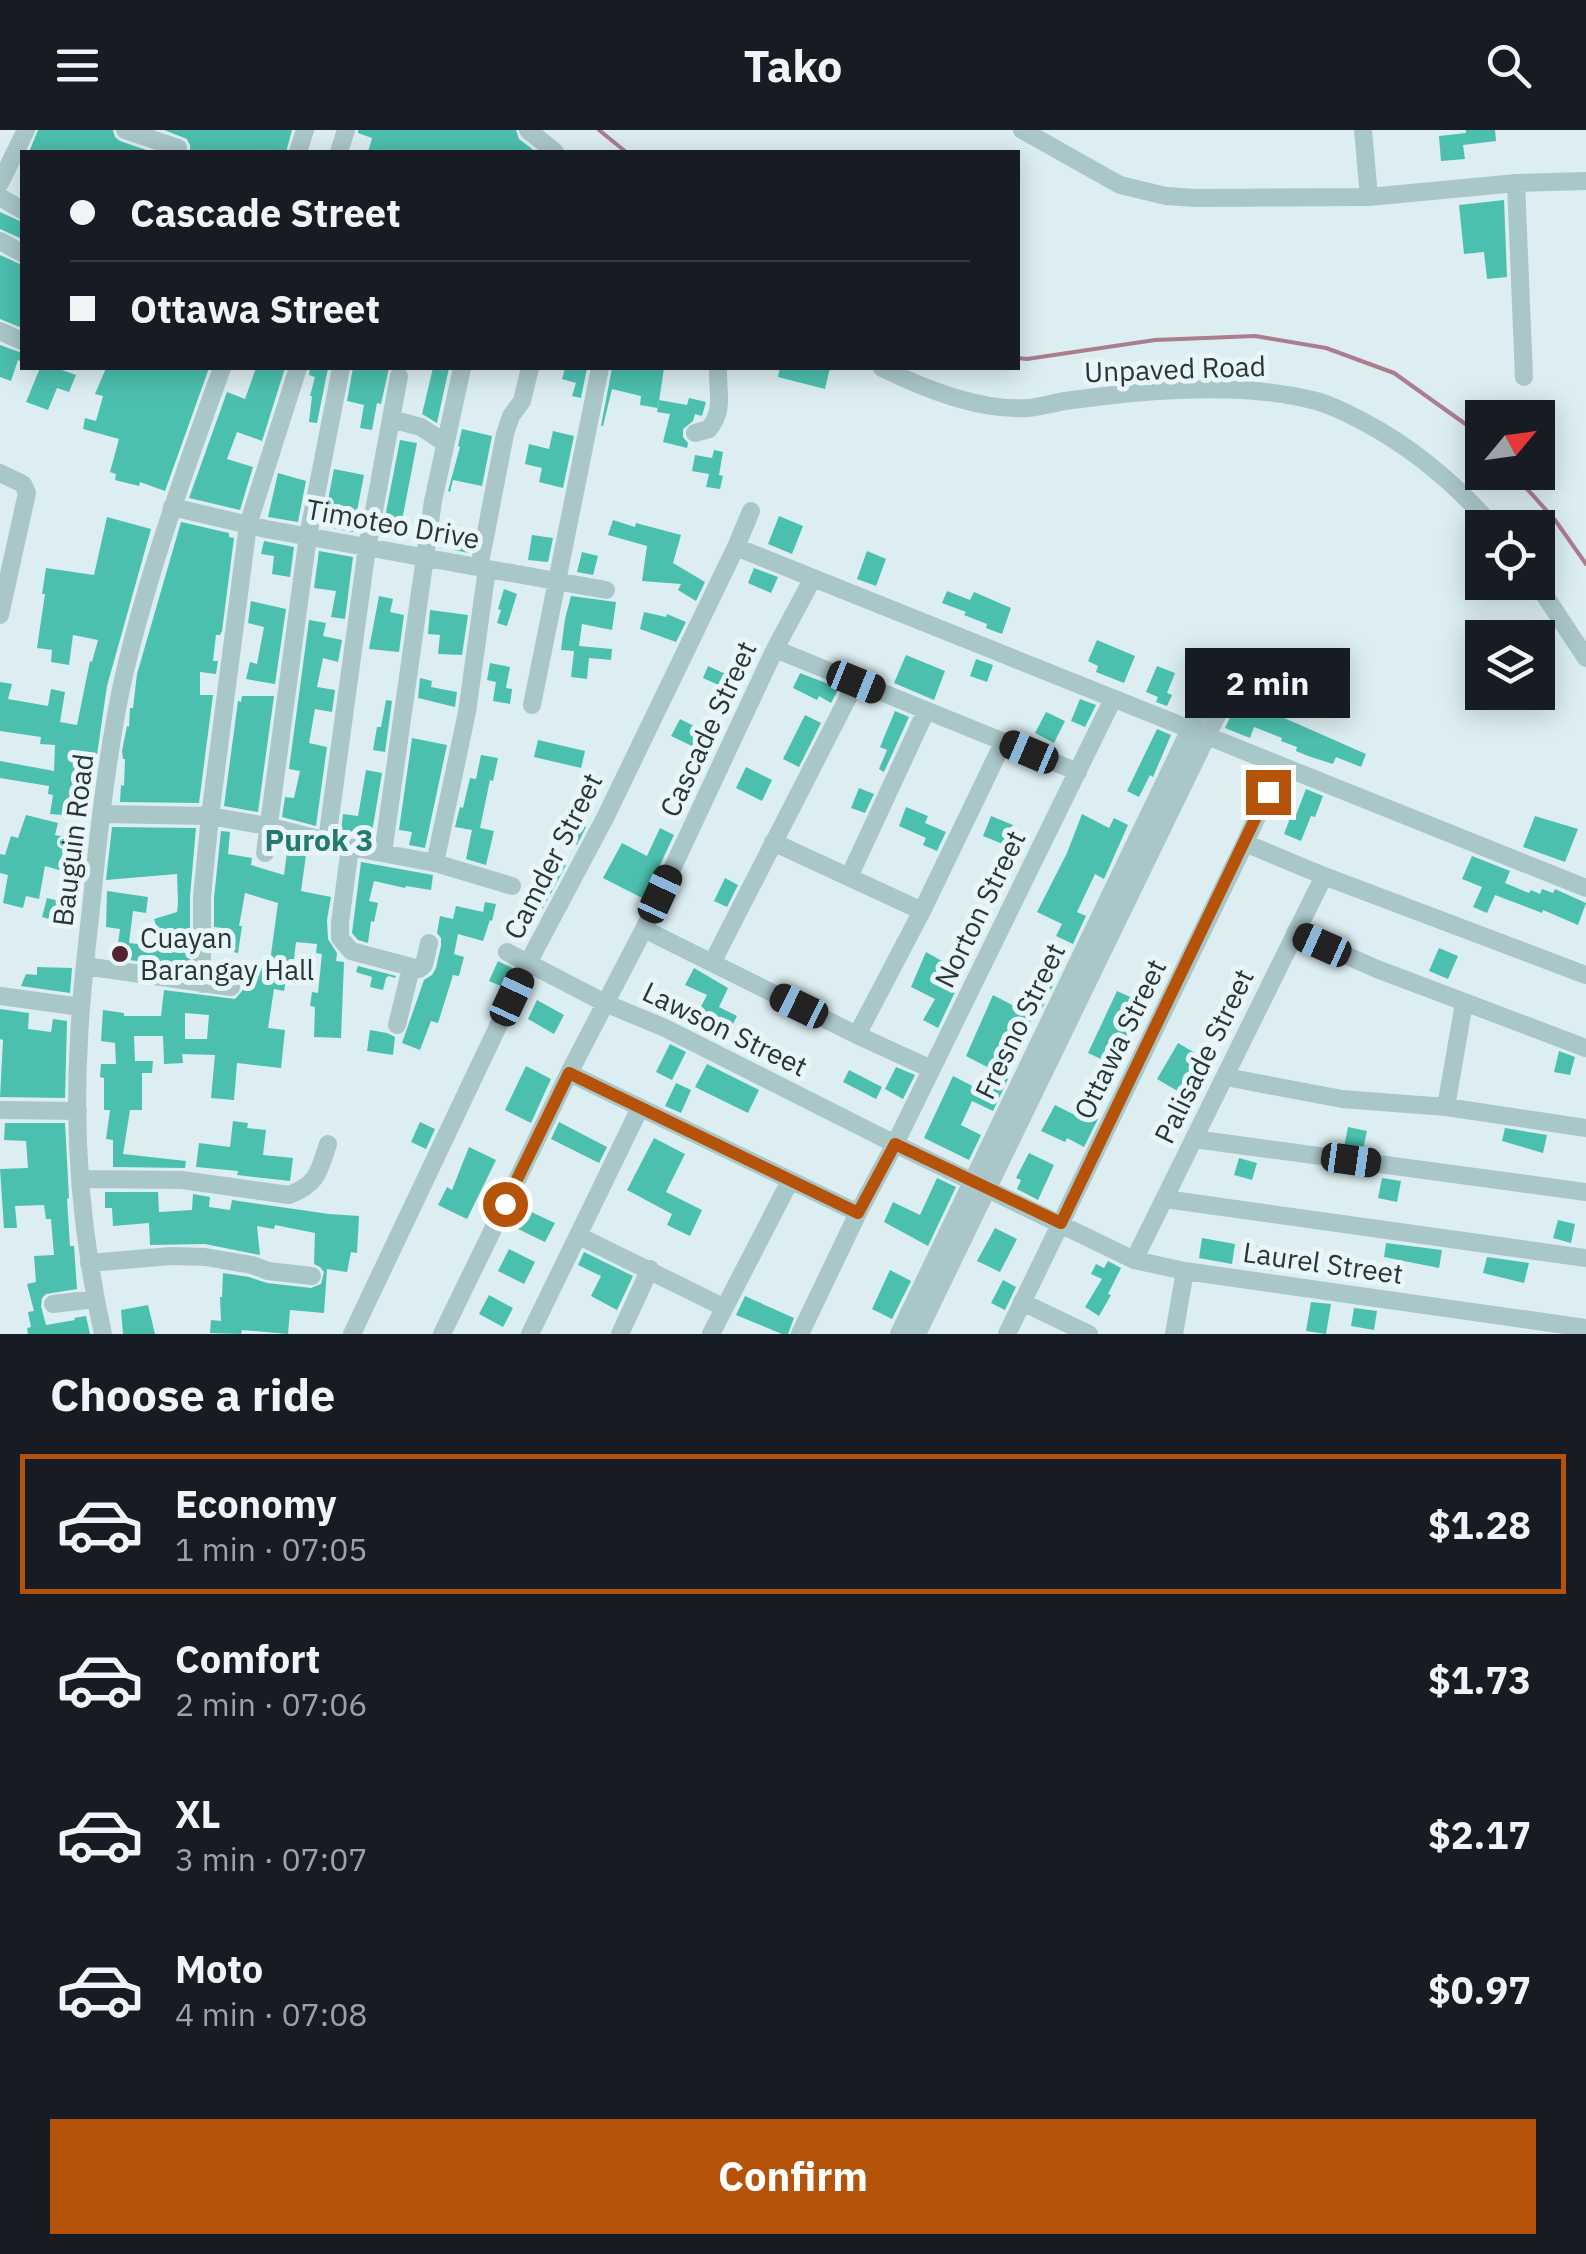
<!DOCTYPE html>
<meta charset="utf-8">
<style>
body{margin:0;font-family:"IBM Plex Sans",sans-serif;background:#242831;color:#f1f3f6;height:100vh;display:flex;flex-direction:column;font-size:38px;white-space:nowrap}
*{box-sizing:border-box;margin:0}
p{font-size:32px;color:#9ea1a6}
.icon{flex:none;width:55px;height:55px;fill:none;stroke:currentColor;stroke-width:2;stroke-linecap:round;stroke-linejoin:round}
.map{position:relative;height:1204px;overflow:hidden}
.details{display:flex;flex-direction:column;background:#171b24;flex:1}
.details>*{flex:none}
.hud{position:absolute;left:20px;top:20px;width:1000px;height:220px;border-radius:0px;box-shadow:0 5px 25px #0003;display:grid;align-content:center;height:220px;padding:0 50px;background:#171b24}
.needle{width:65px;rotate:61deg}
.controls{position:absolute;left:1465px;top:270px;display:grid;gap:20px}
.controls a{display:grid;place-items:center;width:90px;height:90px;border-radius:0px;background:#171b24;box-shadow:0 5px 25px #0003;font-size:50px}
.end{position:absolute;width:45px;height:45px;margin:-22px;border:12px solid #b45309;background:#fff;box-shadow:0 0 0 5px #fff}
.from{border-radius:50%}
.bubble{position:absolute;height:70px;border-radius:0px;background:#171b24;box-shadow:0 5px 25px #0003;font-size:32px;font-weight:800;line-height:70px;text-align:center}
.car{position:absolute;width:30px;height:60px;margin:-30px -15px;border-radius:12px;box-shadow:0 0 8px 2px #0007;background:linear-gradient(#222 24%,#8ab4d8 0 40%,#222 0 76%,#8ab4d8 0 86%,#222 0)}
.hud b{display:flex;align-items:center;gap:35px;height:95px;font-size:38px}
.hud b+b{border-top:2px solid #363941}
.hud i{width:25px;height:25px;background:#f1f3f6}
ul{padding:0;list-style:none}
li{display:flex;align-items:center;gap:30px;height:140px;margin:0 20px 15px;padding:0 30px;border:5px solid transparent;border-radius:0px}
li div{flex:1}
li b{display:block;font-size:38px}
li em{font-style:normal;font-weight:800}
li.selected{border-color:#b45309}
li>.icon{width:90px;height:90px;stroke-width:1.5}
h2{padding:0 50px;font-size:45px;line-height:120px}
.cta{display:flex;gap:20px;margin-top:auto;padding:20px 50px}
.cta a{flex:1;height:115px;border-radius:0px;background:#b45309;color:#fff;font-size:40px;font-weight:800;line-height:115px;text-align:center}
header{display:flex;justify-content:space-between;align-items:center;height:130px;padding:0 50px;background:#171b24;font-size:45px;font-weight:800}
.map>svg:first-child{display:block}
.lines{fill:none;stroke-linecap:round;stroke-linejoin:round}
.stream{stroke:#ac7d8d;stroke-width:4}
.building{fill:#4cc0af;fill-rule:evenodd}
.minor{stroke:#a9c6c8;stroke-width:18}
.route{stroke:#b45309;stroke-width:12}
.poi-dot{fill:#552031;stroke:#e8f6f9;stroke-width:4}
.labels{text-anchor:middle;stroke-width:10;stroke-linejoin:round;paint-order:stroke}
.street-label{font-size:28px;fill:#283635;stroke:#e8f6f9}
.poi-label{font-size:28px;fill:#283635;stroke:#e8f6f9;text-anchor:start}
.neighbourhood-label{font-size:30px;font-weight:bold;fill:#257a6f;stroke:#e8f6f9}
</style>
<header><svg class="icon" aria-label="menu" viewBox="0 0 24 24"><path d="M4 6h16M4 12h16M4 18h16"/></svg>Tako<svg class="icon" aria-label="search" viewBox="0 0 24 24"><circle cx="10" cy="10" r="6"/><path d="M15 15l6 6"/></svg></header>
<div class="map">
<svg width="1586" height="1204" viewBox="0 0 1586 1204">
<rect width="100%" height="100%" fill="#dceef1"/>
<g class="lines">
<path class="stream" d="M599,0L626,22
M1018,228L1027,229L1155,210L1255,206L1326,218L1394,243L1471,298L1482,310
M1512,342L1555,390L1586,434"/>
</g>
<path class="building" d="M38,0H113L115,7L120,11L152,22H29Z
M164,0H292L286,22H190V15L187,9Z
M358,0H516L519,9L536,22H368L372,8L358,3Z
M1466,0H1495L1496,11L1463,15L1465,29L1441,31L1439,6L1466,3Z
M1504,70L1507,147L1487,149L1484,122L1464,124L1459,75Z
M0,82L22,92V109L0,99Z
M0,125L22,135V198L0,189Z
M0,215L22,223V232L18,230L11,251L0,247Z
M40,238H63L62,240L76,245L69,262L57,258L48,280L26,272Z
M106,238H209L165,361L140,352L139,356L115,350L116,344L110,342L119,309L83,299L85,288L96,291L103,266L95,264Z
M256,238H285L262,311L237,302L227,329L253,337L240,380L189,368L227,262L245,269Z
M310,238H328L317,293L309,292L312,266H310L315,247L309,245Z
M353,238H389L381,274L377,273L372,300L360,298L364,275L347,271Z
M433,238H449L437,293L422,284Z
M565,238H587L581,268L572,266L576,253L562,249Z
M612,238H664L658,278L640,275L641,266L612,259L603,296H601Z
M780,238H830L825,259L778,247Z
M689,268L706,272L702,286L695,284L693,291L683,299V307L688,313L687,318L663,312L670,284L657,282L659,270L687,275Z
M462,299L492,306L482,356L453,350L450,362L448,361L460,317L458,316Z
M553,301L574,306L563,358L539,352L542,338L525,334L529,314L549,319Z
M400,310L417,313L399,406L382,403Z
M714,320L723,322L719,345L723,346L720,359L706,357L709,344L692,341L695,325L712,328Z
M334,339L364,345L353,402L323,396Z
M278,343L306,351L298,392L268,387Z
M779,386L803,396L792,424L768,414Z
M107,387L151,399L107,556L88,687L50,684L53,665L48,664L49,656L0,648V631L54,641L55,615L40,614L41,607L0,601V552L12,554L8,569L48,576L51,559L65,562L60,592L77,595L90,531L92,532L98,510L73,505L69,535L51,532L52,520L37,518L45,464H42L46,438L94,445Z
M613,390L635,397L636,393L681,405L673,433L705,452L696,471L678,460L681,454L642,451L647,416L608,405Z
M181,392L229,403V407L234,408L222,501L220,505H216L213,531H218L216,544L200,542V565H213L199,673L120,672L121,655L124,656L125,629H123L122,621L127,596L129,597L130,578H133L137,544Z
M457,400L473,403L469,423L453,420Z
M532,405L553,408L548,432L528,430Z
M264,411L294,417L290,447L272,444L274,426L261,424Z
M319,421L353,427L345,489L331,487L336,461L314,458Z
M867,421L886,429L876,456L857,449Z
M582,422L598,426L593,445L577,442Z
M754,438L778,447L771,463L748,453Z
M504,459L517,464L507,496L497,493L501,480L498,479Z
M947,461L970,470L974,462L1011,478L1002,504L986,498L987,494L964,485L966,482L942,473Z
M379,466L393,469L390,482L404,485L399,522L369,519Z
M571,466L616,472L612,500L582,494L579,516L612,519L611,530L589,528L587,549L571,547L574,521L561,520L565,489Z
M251,471L286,479L275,554L246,549L250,532L257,534L264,497L248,493Z
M430,480L468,485L462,525L438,524L440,505L428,504Z
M644,482L666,487L667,484L686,492L676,512L640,499Z
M309,490L326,493L323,506L342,510L338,532L323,528L317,557L335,560L332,582L315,579L309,613L327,617L316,696L282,687L285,667L294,668L300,641L289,639Z
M1097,510L1135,526L1124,553L1096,542L1098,536L1088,531Z
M906,525L945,541L934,570L894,553Z
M976,529L993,535L987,552L970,546Z
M490,533L510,537L506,558L512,559L510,574L493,571L496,552L487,550Z
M708,536L730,546L725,558L703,548Z
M1157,536L1175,543L1167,563L1172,565L1167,576L1156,572L1158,567L1146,562Z
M800,543L839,558L831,573L819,566L817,570L793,558Z
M420,548L432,551L431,557L457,562L455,577L418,568Z
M242,566H274L258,682L224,676L238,571L241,572Z
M1239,568L1366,624L1361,637L1336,627L1333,634L1308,626L1296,621L1297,617L1281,611L1282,608L1254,597L1250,608L1225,598Z
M1080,569L1096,575L1085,597L1071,591Z
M386,570L392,571L385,622L373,620L377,597H381Z
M895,581L909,587L884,642L879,639L887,620L880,617Z
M1046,582L1065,591L1054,613L1035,603Z
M805,585L821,593L799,637L783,629Z
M680,589L702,600L694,617L671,606Z
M1157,599L1171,605L1153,647L1150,645L1139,667L1127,661Z
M412,608L447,615L425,718L409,715L412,702L399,700Z
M538,610L585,621L581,638L534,627Z
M481,625L498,628L493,651L490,650L480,698L494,701L486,735L466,729L472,700L455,697L460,677L463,678L470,648L476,649Z
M746,637L772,650L762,671L736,658Z
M366,640L382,643L371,708L341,702L343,684L358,686Z
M859,658L874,664L865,683L851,678Z
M1306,659L1323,666L1315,687L1311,686L1301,711L1284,704L1292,683L1296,685Z
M906,677L928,686L925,693L946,702L937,721L923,715L926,708L899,696Z
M1082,684L1109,698L1114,688L1128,695L1104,749L1095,744L1077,782L1086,786L1073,814L1056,806L1062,794L1037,782L1067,723Z
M26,685L58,693L55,705L85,711L84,725L66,721L62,741L45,736L39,769L26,766L23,778L3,773L8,745L0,743V724L5,725L11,706L18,708Z
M991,686L1013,695L1005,715L983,706Z
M1535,686L1578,699L1565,732L1523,717Z
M567,688L586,697L577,715L559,706Z
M112,697L196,698L190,766V836H185V838L116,828L120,799L106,797L107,761L148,767L146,783L133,781L129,813L163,817L154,789L177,782L178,773L177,744L106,750Z
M660,698L674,705L644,769L603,748L622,713L647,726Z
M221,701L230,702L228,724L252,728L251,735L284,745L287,722L306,725L301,761L331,767L327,790L328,809L337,823L336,831L344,832L341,908L314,907L315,877L310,876L312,862L318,863L322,824L316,823L317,814L296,812L294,829H289L284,861L274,859L268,898L285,900L281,938L237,933L234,970L211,968L215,925L182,924L183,933L164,934L163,906H134L135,931H153L152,943H142V980H130L123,1024L186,1031L185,1038L113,1037V1010L106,1009L110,980H104V948L100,947L101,934H116L115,913L101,911L103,880L124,883V886H161L164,860L235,869L243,860V853L238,847L240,834L269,839L278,773L245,763L239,796H242L238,823L219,819L223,798L214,797V768ZM185,883L209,885L207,909H185Z
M549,726L566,735L534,795L520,788Z
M1472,726L1510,741L1505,753L1529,763L1531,760L1540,764L1542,759L1553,763L1555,759L1586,773L1578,795L1543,780L1542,783L1495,765L1487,783L1473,777L1482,757L1462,749Z
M361,732L433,745L431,760L406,756L405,758L374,751L369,771L378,773L374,792L371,791L368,813L358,810L352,803Z
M725,748L738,755L727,777L714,771Z
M47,768L68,773L62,793L42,787Z
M485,772L496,774L492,791L490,790L483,811L458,804L454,824L464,827L459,846L453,845L438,893L431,891L420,920L402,913L424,850L432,845L436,838L441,816V808L437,803L440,786L453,789L456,776L483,782Z
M1439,818L1458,826L1448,849L1429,841Z
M926,822L949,835L939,854L955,862L938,898L923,890L935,869L911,857Z
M498,831L512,838L503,857L489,851Z
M358,836L396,846L395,848L389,846L386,848L383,860L370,857L372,847L356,842Z
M37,837L72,838L70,863L21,856L26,844L37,845Z
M694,838L728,858L719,877L737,886L727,906L694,890L707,865L685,855Z
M1039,840L1056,849L1039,885L1035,883L1003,946L1008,949L993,981L972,971L961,995L981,1005L969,1030L924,1008L953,946L982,961L993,940L966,926L993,865L1020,879Z
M1117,861L1146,874L1118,937L1088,923Z
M537,870L564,885L554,904L528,889Z
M0,879L29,883L28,899L51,902L53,889L67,891L65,968L0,967L3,910L0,909Z
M370,900L387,903L395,907L393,925L367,921Z
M1178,913L1207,930L1186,966L1157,949Z
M670,914L686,922L672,950L656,942Z
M1559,921L1575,927L1570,945L1554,942Z
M707,934L759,960L748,983L695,957Z
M526,936L551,949L531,993L505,980Z
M896,937L915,945L903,969L885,959Z
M849,940L882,957L876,969L843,952Z
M676,953L691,960L681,983L665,976Z
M1055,975L1079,987L1082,981L1098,989L1084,1017L1067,1008L1065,1012L1041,1001Z
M233,991L248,993L247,998L266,1000L263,1025L293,1028L290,1051L237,1045L238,1041L196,1037L199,1013L230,1017Z
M420,992L435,999L426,1019L411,1012Z
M559,992L607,1017L599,1033L551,1009Z
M5,993H65L69,1068L67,1069L70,1116H74L77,1159L46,1164L42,1168L41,1176L46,1195L75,1190L74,1188L86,1186L90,1204H28L27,1198L31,1197L28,1182L34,1181L27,1154L36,1152L34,1126L54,1125L51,1089H46L44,1075L15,1076L17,1098H4L0,1039L28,1038L26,1011L4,1010Z
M1348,997L1367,1001L1363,1019L1344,1017Z
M1505,998L1547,1005L1543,1023L1502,1011Z
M654,1008L685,1024L666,1062L702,1080L690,1106L667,1095L672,1084L627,1060Z
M469,1017L496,1030L467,1089L438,1075L447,1057L452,1060Z
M1029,1023L1054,1035L1038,1070L1017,1059L1021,1050L1016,1048Z
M1239,1028L1257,1033L1252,1050L1234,1045Z
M937,1048L956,1057L928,1116L884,1092L893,1072L920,1085Z
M1382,1048L1401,1051L1397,1072L1378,1068Z
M105,1062H158L159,1082L192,1080L193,1064L210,1067L209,1077L230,1080L232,1070L329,1084L359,1086L357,1123L351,1122L347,1142L327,1139L324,1183L290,1180L288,1204L242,1200L241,1204L210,1203L211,1190L221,1191L220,1167H222L223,1143L249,1147L267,1153L311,1158L321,1154L324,1142L320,1137L314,1134L315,1103L275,1095L274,1099L257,1096L260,1125L205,1114L150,1115L149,1093L113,1096L112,1078H105Z
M527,1080L555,1093L545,1112L518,1099Z
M1558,1090L1575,1094L1571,1113L1553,1108Z
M995,1098L1017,1109L1000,1142L977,1131Z
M1202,1108L1235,1114L1232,1134L1199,1128Z
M1386,1113L1442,1120L1439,1138L1384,1127Z
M1257,1116L1278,1119L1274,1141L1254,1138Z
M509,1119L535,1132L524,1154L498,1141Z
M584,1122L633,1146L617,1180L591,1166L601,1146L578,1135Z
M1487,1127L1529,1133L1524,1153L1483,1143Z
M1108,1131L1121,1138L1108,1164L1111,1165L1099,1186L1085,1177L1102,1149L1091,1144L1096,1134L1104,1138Z
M890,1140L911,1151L892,1189L872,1179Z
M1003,1150L1016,1157L1005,1180L991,1173Z
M489,1165L513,1178L503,1197L479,1184Z
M745,1166L794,1188L788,1204H782L736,1185Z
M1311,1172L1331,1174L1326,1204L1306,1201Z
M148,1175L155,1204H123L121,1180Z
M1354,1178L1377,1181L1374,1200L1351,1196Z"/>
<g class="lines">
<path class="minor" d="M125,0L178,18
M528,0L555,22
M1022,0L1120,55L1166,66L1196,68L1369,67L1516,53L1586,51
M1363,0L1369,67
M298,22L305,0
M339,22L346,0
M0,53L26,0
M1516,53L1524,247
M0,67L22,80
M0,111L22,123
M0,201L22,211
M882,238C925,259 979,281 1028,278C1040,277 1053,273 1065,271C1088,268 1111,265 1133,263C1190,258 1261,256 1316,271C1332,275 1349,284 1364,292C1415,319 1456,354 1494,398
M391,289L421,297L445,313
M695,303L709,299C725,279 717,261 718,238
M0,343L23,354L27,363L0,485
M172,377L266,399L606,460
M736,417L1586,758
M479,438L505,304L511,286L522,271L530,238
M1536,452L1586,528
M775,519L1078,642
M532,575L600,238
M101,684L210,686L267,696L350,717L435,733L512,756
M327,710L367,418L399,246
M773,712L922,781
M1245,713L1324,746L1586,845
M350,717L340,793V808L351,821L419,839L424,835L429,813
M265,723L308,406L341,238
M383,723L433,371L462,238
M435,733L467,582L487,439
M849,747L926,581
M644,799L857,905L931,939
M1295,803L1377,839L1586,918
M507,822L605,873L665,898L895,1014L1134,1130L1185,1141L1586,1198
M712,833L856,552
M85,836L231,857
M202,854V767L210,686L248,395L298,238
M0,866L81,877
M397,895L411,838
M857,905L922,781L1004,611
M569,943L858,1083
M1226,947L1342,969L1446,977L1586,998
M1446,977L1464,873
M0,980L78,981
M1194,1009L1586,1062
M81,1049L182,1050L289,1065C318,1054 319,1041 328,1014
M1165,1069L1586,1128
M579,1106L723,1177
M1134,1130L1324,746
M89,1133L171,1126L205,1127L252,1135L268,1141L312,1146
M1022,1172L1089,1204
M53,1174L95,1169
M103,1204C82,1109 73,1008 79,910C81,859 88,809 93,759C100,688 109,610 125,541C150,437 186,337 222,238
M352,1204L528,833L605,688L736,417L751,381
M442,1204L569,943L644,799L775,519L813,448
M530,1204L640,978
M620,1204L650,1139
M711,1204L790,1051
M800,1204L858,1083L895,1014L1113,569
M899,1204L1207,564
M917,1204L1223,573
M1007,1204L1245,713L1280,636
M1174,1204L1185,1141"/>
</g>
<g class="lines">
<path class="route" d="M505,1074L569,943L858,1083L895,1014L1061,1093L1268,662"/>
</g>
<circle class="poi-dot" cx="120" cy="824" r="10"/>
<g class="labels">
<g class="street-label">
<text transform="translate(1175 239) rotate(-2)" y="10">Unpaved Road</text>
<text transform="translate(393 394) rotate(10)" y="10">Timoteo Drive</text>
<text transform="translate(708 599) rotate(-65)" y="10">Cascade Street</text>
<text transform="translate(73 710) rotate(-83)" y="10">Bauguin Road</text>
<text transform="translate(553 726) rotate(-63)" y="10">Camder Street</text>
<text transform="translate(980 779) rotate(-64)" y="10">Norton Street</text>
<text transform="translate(1020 891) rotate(-64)" y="10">Fresno Street</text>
<text transform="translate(725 899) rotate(26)" y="10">Lawson Street</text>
<text transform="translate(1120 909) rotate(-64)" y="10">Ottawa Street</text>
<text transform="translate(1204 926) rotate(-64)" y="10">Palisade Street</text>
<text transform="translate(1323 1133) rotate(8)" y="10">Laurel Street</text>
</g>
<g class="poi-label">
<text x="140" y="818">Cuayan<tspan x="140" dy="32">Barangay Hall</tspan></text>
</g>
<g class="neighbourhood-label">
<text x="319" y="721">Purok 3</text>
</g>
</g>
</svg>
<div class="controls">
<a><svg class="needle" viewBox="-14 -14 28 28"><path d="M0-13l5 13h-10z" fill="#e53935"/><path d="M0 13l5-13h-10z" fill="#9ea1a6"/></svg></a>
<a><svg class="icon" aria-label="locate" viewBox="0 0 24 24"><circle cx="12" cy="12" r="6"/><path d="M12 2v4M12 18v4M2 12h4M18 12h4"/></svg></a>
<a><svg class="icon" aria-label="layers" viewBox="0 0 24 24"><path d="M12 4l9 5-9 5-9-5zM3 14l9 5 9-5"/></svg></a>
</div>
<i class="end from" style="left:505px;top:1074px"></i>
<i class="end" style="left:1268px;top:662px"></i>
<div class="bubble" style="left:1185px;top:518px;width:165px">2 min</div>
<i class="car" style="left:856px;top:552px;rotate:112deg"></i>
<i class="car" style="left:1029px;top:622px;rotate:293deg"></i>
<i class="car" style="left:660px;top:764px;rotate:25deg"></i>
<i class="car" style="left:1322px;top:815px;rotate:294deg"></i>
<i class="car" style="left:512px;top:867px;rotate:25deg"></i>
<i class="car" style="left:799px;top:876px;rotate:296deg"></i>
<i class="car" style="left:1351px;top:1030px;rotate:98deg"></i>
<div class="hud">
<b><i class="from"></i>Cascade Street</b>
<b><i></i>Ottawa Street</b>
</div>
</div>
<section class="details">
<h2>Choose a ride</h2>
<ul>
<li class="selected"><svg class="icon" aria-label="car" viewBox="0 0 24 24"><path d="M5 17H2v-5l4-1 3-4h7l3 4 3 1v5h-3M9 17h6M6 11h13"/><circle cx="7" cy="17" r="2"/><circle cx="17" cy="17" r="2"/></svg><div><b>Economy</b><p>1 min · 07:05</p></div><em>$1.28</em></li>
<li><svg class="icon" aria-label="car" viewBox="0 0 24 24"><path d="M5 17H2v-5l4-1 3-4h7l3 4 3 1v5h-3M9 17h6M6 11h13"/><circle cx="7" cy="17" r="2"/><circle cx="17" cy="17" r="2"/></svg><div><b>Comfort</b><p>2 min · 07:06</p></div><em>$1.73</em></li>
<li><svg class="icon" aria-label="car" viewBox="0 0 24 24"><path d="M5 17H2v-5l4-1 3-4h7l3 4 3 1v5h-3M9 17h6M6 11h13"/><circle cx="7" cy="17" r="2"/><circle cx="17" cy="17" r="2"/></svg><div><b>XL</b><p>3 min · 07:07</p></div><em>$2.17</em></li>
<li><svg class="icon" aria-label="car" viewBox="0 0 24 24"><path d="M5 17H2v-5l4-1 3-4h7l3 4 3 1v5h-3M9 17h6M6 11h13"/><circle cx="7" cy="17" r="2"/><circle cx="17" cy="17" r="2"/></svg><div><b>Moto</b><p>4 min · 07:08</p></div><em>$0.97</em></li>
</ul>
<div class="cta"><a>Confirm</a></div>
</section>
